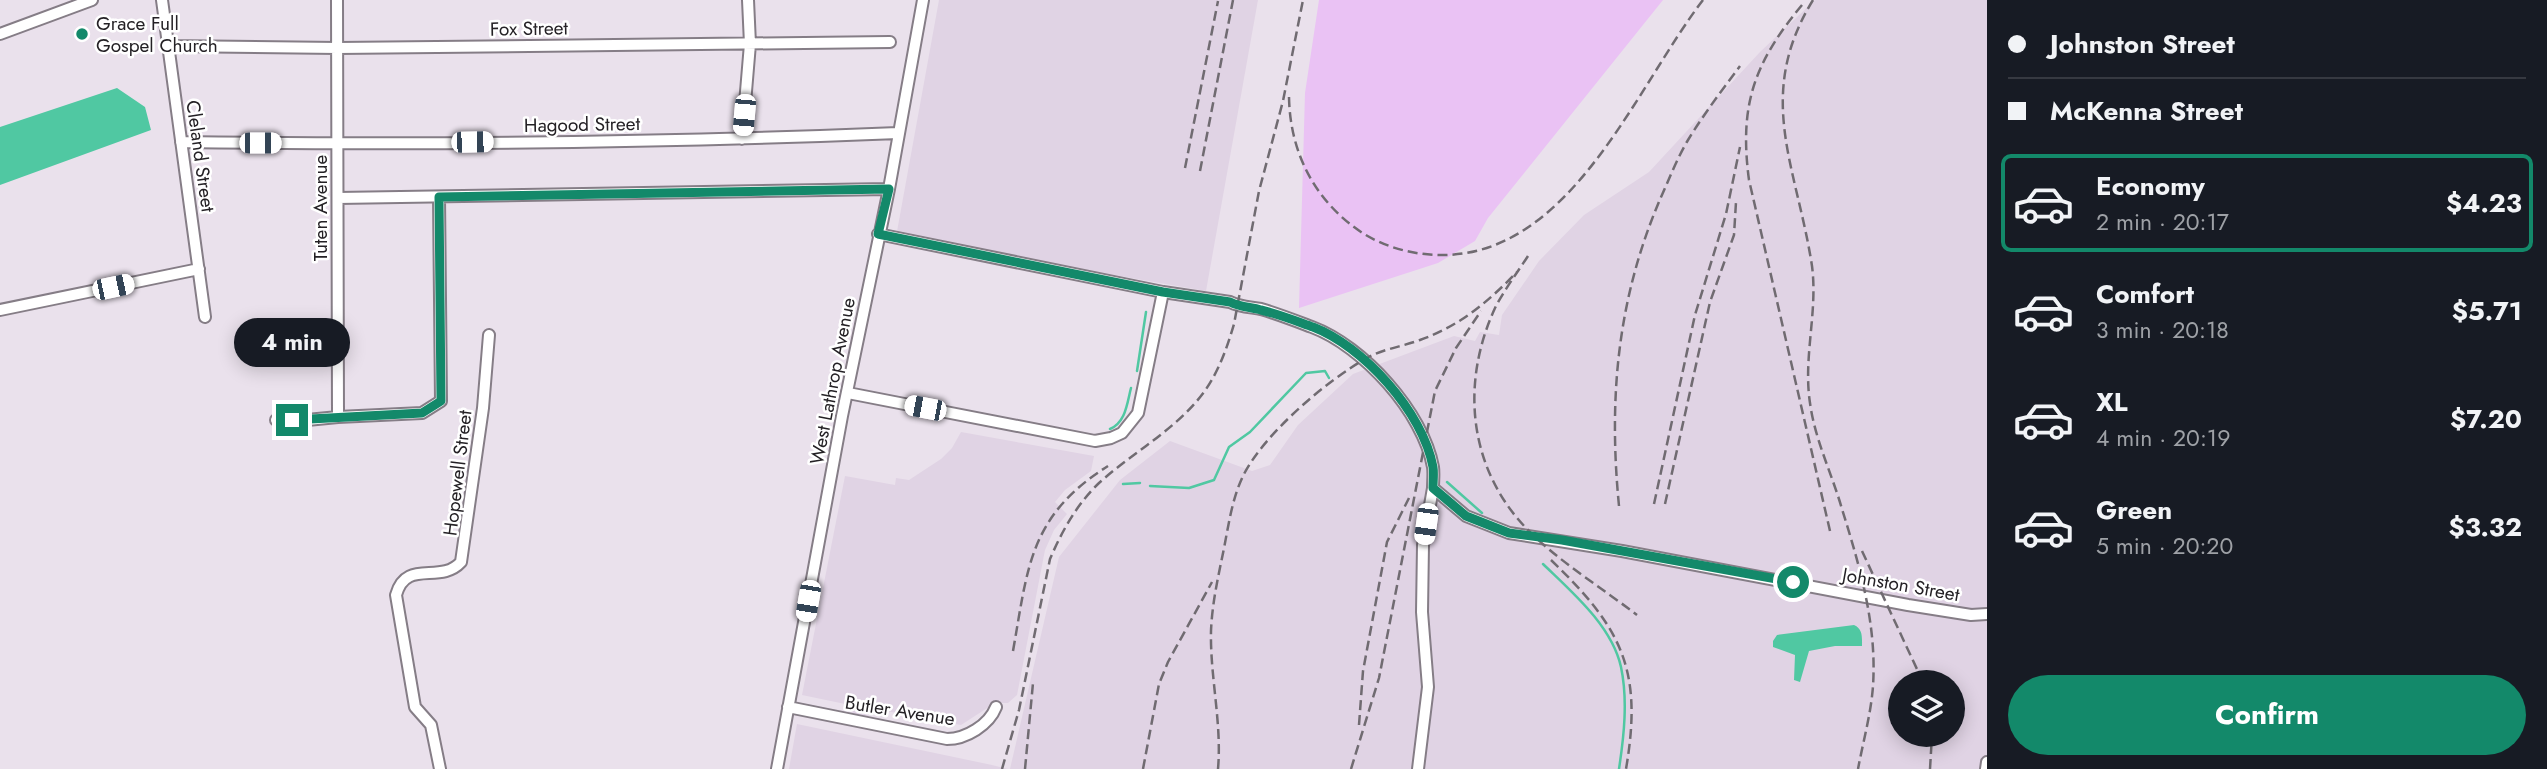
<!DOCTYPE html>
<meta charset="utf-8">
<style>
body{margin:0;font-family:Jost,sans-serif;background:#20242c;color:#f1f3f6;height:100vh;display:flex;flex-direction:column;font-size:26px;white-space:nowrap}
*{box-sizing:border-box;margin:0}
p{font-size:23px;color:#9ea1a6}
.icon{flex:none;width:38px;height:38px;fill:none;stroke:currentColor;stroke-width:2;stroke-linecap:round;stroke-linejoin:round}
.map{position:relative;flex:1;overflow:hidden}
.details{display:flex;flex-direction:column;background:#171b24;width:560px}
.details>*{flex:none}
.hud{display:grid;align-content:center;height:154px;padding:0 21px;background:#171b24}
.tools{position:absolute;left:1888px;top:670px;display:grid;gap:14px}
.tools a{display:grid;place-items:center;width:77px;height:77px;border-radius:50%;background:#171b24;box-shadow:0 4px 18px #0003;font-size:35px}
.end{position:absolute;width:32px;height:32px;margin:-16px;border:9px solid #13896a;background:#fff;box-shadow:0 0 0 4px #fff}
.from{border-radius:50%}
.bubble{position:absolute;height:49px;border-radius:24px;background:#171b24;box-shadow:0 4px 18px #0003;font-size:23px;font-weight:700;line-height:49px;text-align:center}
.car{position:absolute;width:21px;height:42px;margin:-21px -10px;border-radius:9px;box-shadow:0 0 5px 2px #0007;background:linear-gradient(#fff 24%,#345 0 40%,#fff 0 76%,#345 0 86%,#fff 0)}
.hud b{display:flex;align-items:center;gap:24px;height:66px;font-size:26px}
.hud b+b{border-top:2px solid #363941}
.hud i{width:18px;height:18px;background:#f1f3f6}
ul{padding:0;list-style:none}
li{display:flex;align-items:center;gap:21px;height:98px;margin:0 14px 10px;padding:0 7px;border:4px solid transparent;border-radius:10px}
li div{flex:1}
li b{display:block;font-size:26px}
li em{font-style:normal;font-weight:700}
li.current{border-color:#13896a}
li>.icon{width:63px;height:63px;stroke-width:1.5}
.action{display:flex;gap:14px;margin-top:auto;padding:14px 21px}
.action a{flex:1;height:80px;border-radius:42px;background:#13896a;color:#fff;font-size:28px;font-weight:700;line-height:80px;text-align:center}
main{display:flex;flex:1;min-height:0}
.map>svg:first-child{display:block}
.built{fill:#e0d3e4;fill-rule:evenodd}
.green{fill:#eac2f4}
.water{fill:#50c8a2}
.lines{fill:none;stroke-linecap:round;stroke-linejoin:round}
.stream{stroke:#50c8a2;stroke-width:2.5}
.minor-casing{stroke:#857d86;stroke-width:14}
.minor{stroke:#fff;stroke-width:10}
.rail{stroke:#706b71;stroke-width:2.5;stroke-dasharray:10 5;stroke-linecap:butt}
.route{stroke:#13896a;stroke-width:9}
.poi-dot{fill:#13896a;stroke:#fff;stroke-width:2.5}
.labels{text-anchor:middle;stroke-width:5;stroke-linejoin:round;paint-order:stroke}
.poi-label{font-size:19px;fill:#242125;stroke:#fff;text-anchor:start}
.street-label{font-size:19px;fill:#242125;stroke:#fff}
</style>
<main>
<div class="map">
<svg width="1987" height="769" viewBox="0 0 1987 769">
<rect width="100%" height="100%" fill="#eae1ec"/>
<path class="built" d="M939,0H1258L1206,291L896,237Z
M1815,0H1987V769H1010L1059,557L1120,480L1170,441L1252,471L1270,465L1298,425L1353,374L1454,336L1475,341L1480,332L1499,335L1502,315L1539,261L1584,215L1649,172L1760,52ZM1900,682H1953V735H1900Z
M961,432L1094,456L1091,471L1065,490L1055,502L1067,514L1054,530L1045,550L1017,695L1008,703H995L961,725L870,708L868,717L848,713L850,705L802,695L845,476L895,485L896,478L909,480L941,459L952,448Z
M797,724L992,765L1008,769H789Z"/>
<path class="green" d="M1319,0H1663L1488,218L1475,241L1438,263L1299,308L1305,93Z"/>
<path class="water" d="M117,88L145,107L151,130L0,185V127Z
M1854,625C1863,629 1862,637 1862,646H1835L1809,651L1800,682L1794,680L1795,655L1773,647V641L1777,635Z"/>
<g class="lines">
<path class="stream" d="M1137,371L1146,312
M1110,429C1126,422 1127,403 1131,388
M1447,482L1482,513
M1123,484L1140,483
M1150,486L1189,488L1214,480L1229,447L1250,432L1306,373L1325,371L1329,378
M1543,564C1572,592 1612,626 1621,667C1628,700 1624,736 1619,769"/>
<defs>
<path id="minor" d="M162,0L205,317
M337,0L338,417
M0,34L92,0
M168,46L338,48L890,42
M742,139L750,44L748,0
M181,142C420,145 659,143 898,133
M338,198L889,189
M878,234L1163,292L1230,302C1240,307 1250,307 1261,309C1278,314 1296,321 1312,327C1363,346 1423,412 1433,467C1434,473 1433,481 1433,488L1466,516L1509,533L1622,551L1908,605L1971,615L1987,614
M0,310L199,269
M848,393L1095,441L1111,438L1122,433L1138,413L1163,292
M276,420H307L338,417L422,413L441,401L439,197
M788,707L947,739C966,739 989,725 996,707
M440,769L431,725L415,707L396,595C406,558 440,585 461,562L483,408L489,335
M777,769L842,416L889,189L923,0
M1418,769L1428,687L1422,612L1423,545L1433,488
M1986,769L1987,762"/>
</defs>
<use href="#minor" class="minor-casing"/>
<use href="#minor" class="minor"/>
<path class="rail" d="M1813,0C1754,96 1797,167 1812,266C1818,312 1803,357 1810,403C1815,440 1832,474 1842,509C1860,567 1877,625 1873,686C1871,714 1863,742 1858,769
M1802,5C1754,63 1739,105 1749,180L1830,531
M1289,97C1290,153 1315,201 1361,232C1384,247 1413,255 1441,255C1571,256 1636,87 1703,0
M1185,168L1218,1
M1200,171L1233,0
M1528,256C1517,273 1505,289 1496,306C1460,382 1468,468 1527,529C1558,561 1602,588 1637,615
M1654,504L1695,315L1726,214L1740,147
M1665,504L1710,302L1734,235L1736,202
M1619,506C1608,394 1618,292 1665,188C1672,172 1679,155 1688,140C1704,114 1722,90 1740,66
M1862,551L1923,682
M1551,560C1622,628 1643,670 1626,769
M1013,651C1028,567 1029,516 1108,466
M1359,725L1363,671L1387,542L1409,498
M1002,769L1019,710L1050,559C1062,531 1077,504 1099,483C1133,452 1176,430 1204,392C1219,371 1227,348 1234,324L1259,191L1283,101L1303,0
M1025,769L1033,683
M1143,769L1159,684L1168,662L1212,582
M1218,769C1222,723 1210,677 1211,631C1212,606 1217,582 1222,558C1228,530 1231,501 1243,476C1263,435 1325,382 1365,359C1382,349 1401,347 1420,340C1460,326 1489,301 1518,271
M1351,769L1379,678L1435,391L1456,348L1481,311
M1930,769L1932,735"/>
</g>
<g class="lines">
<path class="route" d="M292,420L422,413L441,401L439,197L889,189L878,234L1163,292L1230,302C1240,307 1250,307 1261,310C1278,314 1296,321 1313,327C1363,346 1423,412 1433,467C1434,473 1433,481 1433,488L1466,516L1509,533L1562,540L1793,582"/>
</g>
<circle class="poi-dot" cx="82" cy="34" r="7"/>
<g class="labels">
<g class="poi-label">
<text x="96" y="30">Grace Full<tspan x="96" dy="22">Gospel Church</tspan></text>
</g>
<g class="street-label">
<text transform="translate(529 28) rotate(-1)" y="7">Fox Street</text>
<text transform="translate(582 124) rotate(-1)" y="7">Hagood Street</text>
<text transform="translate(201 156) rotate(82)" y="7">Cleland Street</text>
<text transform="translate(320 208) rotate(-90)" y="7">Tuten Avenue</text>
<text transform="translate(832 381) rotate(-79)" y="7">West Lathrop Avenue</text>
<text transform="translate(457 473) rotate(-83)" y="7">Hopewell Street</text>
<text transform="translate(1901 584) rotate(10)" y="7">Johnston Street</text>
<text transform="translate(900 710) rotate(9)" y="7">Butler Avenue</text>
</g>
</g>
</svg>
<div class="tools">
<a><svg class="icon" aria-label="layers" viewBox="0 0 24 24"><path d="M12 4l9 5-9 5-9-5zM3 14l9 5 9-5"/></svg></a>
</div>
<i class="end from" style="left:1793px;top:582px"></i>
<i class="end" style="left:292px;top:420px"></i>
<div class="bubble" style="left:234px;top:318px;width:116px">4 min</div>
<i class="car" style="left:744px;top:115px;rotate:185deg"></i>
<i class="car" style="left:472px;top:142px;rotate:89deg"></i>
<i class="car" style="left:260px;top:143px;rotate:90deg"></i>
<i class="car" style="left:113px;top:287px;rotate:78deg"></i>
<i class="car" style="left:925px;top:408px;rotate:281deg"></i>
<i class="car" style="left:1426px;top:524px;rotate:188deg"></i>
<i class="car" style="left:808px;top:601px;rotate:190deg"></i>
</div>
<section class="details">
<div class="hud">
<b><i class="from"></i>Johnston Street</b>
<b><i></i>McKenna Street</b>
</div>
<ul>
<li class="current"><svg class="icon" aria-label="car" viewBox="0 0 24 24"><path d="M5 17H2v-5l4-1 3-4h7l3 4 3 1v5h-3M9 17h6M6 11h13"/><circle cx="7" cy="17" r="2"/><circle cx="17" cy="17" r="2"/></svg><div><b>Economy</b><p>2 min · 20:17</p></div><em>$4.23</em></li>
<li><svg class="icon" aria-label="car" viewBox="0 0 24 24"><path d="M5 17H2v-5l4-1 3-4h7l3 4 3 1v5h-3M9 17h6M6 11h13"/><circle cx="7" cy="17" r="2"/><circle cx="17" cy="17" r="2"/></svg><div><b>Comfort</b><p>3 min · 20:18</p></div><em>$5.71</em></li>
<li><svg class="icon" aria-label="car" viewBox="0 0 24 24"><path d="M5 17H2v-5l4-1 3-4h7l3 4 3 1v5h-3M9 17h6M6 11h13"/><circle cx="7" cy="17" r="2"/><circle cx="17" cy="17" r="2"/></svg><div><b>XL</b><p>4 min · 20:19</p></div><em>$7.20</em></li>
<li><svg class="icon" aria-label="car" viewBox="0 0 24 24"><path d="M5 17H2v-5l4-1 3-4h7l3 4 3 1v5h-3M9 17h6M6 11h13"/><circle cx="7" cy="17" r="2"/><circle cx="17" cy="17" r="2"/></svg><div><b>Green</b><p>5 min · 20:20</p></div><em>$3.32</em></li>
</ul>
<div class="action"><a>Confirm</a></div>
</section>
</main>
